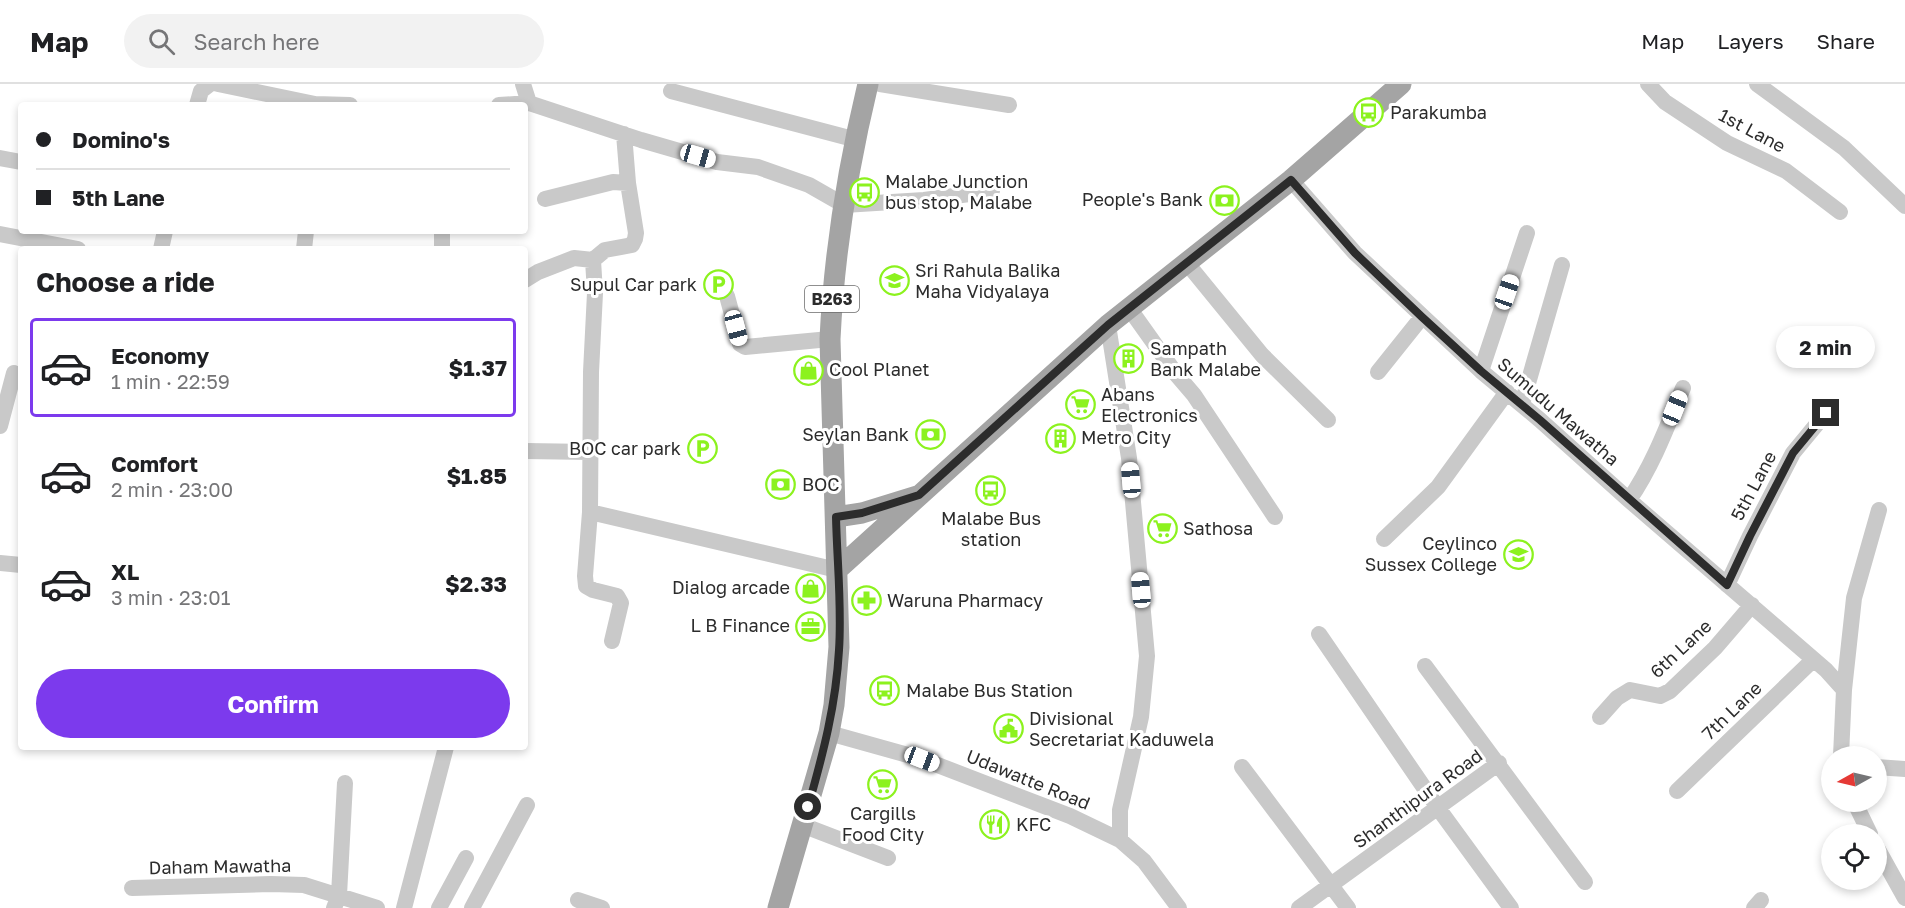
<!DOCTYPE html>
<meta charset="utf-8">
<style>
body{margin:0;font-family:"Golos Text",sans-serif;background:#f2f2f2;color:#202124;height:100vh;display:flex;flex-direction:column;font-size:22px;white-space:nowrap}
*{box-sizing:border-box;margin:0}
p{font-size:20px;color:#757577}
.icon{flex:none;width:33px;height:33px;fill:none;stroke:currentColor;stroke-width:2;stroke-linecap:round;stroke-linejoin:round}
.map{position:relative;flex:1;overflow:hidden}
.side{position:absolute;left:18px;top:162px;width:510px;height:504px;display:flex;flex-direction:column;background:#fff;border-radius:6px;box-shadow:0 3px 9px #0003}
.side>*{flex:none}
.hud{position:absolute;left:18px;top:18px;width:510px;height:132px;border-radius:6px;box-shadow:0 3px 9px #0003;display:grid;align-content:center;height:132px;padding:0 18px;background:#fff}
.needle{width:39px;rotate:262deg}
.controls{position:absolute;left:1821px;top:662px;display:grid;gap:12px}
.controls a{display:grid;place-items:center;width:66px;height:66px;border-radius:50%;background:#fff;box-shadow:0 3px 9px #0003;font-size:30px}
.end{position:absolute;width:27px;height:27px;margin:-14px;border:8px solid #2c2c2c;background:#fff;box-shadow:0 0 0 3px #fff}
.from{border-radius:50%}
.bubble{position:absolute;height:42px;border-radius:21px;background:#fff;box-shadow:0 3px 9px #0003;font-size:20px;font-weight:700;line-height:42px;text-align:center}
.car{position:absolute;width:18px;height:36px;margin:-18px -9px;border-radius:8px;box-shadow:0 0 4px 2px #0007;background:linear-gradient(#fff 24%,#345 0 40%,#fff 0 76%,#345 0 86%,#fff 0)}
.hud b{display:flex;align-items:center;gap:21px;height:57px;font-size:22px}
.hud b+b{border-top:2px solid #e0e0e0}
.hud i{width:15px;height:15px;background:#202124}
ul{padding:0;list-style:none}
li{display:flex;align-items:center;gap:18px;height:99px;margin:0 12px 9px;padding:0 6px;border:3px solid transparent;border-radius:6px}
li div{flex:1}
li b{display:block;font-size:22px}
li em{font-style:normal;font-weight:700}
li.current{border-color:#7c3aed}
li>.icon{width:54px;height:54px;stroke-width:1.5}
h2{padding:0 18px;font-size:27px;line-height:72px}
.cta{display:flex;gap:12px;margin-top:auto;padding:12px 18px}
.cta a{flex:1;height:69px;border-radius:36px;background:#7c3aed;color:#fff;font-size:24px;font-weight:700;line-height:69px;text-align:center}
header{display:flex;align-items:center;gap:36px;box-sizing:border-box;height:84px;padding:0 30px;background:#fff;border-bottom:2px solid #e0e0e0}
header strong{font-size:28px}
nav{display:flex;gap:33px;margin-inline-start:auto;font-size:21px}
.search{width:420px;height:54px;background:#f2f2f2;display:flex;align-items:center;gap:15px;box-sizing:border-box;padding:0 21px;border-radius:33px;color:#757577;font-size:22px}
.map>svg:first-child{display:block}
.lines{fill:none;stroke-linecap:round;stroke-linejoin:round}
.minor{stroke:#c9c9c9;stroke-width:16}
.major{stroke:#a4a4a4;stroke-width:21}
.route{stroke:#2c2c2c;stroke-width:8}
.labels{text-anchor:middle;stroke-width:6;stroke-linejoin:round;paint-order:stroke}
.shield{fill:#fff;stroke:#6b6b6b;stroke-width:1.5}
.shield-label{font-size:16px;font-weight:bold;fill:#2c2c2c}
.poi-label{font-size:18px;fill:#2c2c2c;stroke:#fff;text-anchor:start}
.street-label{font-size:18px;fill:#2c2c2c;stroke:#fff}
</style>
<header>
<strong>Map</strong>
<div class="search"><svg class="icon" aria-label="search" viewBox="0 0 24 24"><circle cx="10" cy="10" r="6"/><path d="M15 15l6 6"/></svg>Search here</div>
<nav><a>Map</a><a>Layers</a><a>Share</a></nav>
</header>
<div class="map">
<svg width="1905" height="824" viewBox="0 0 1905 824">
<rect width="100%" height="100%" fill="#fff"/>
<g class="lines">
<path class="minor" d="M218,0L315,20L350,21
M523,0L529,19
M880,0L1009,21
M1648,0L1665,18L1727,59L1786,87L1840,128
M1757,0L1844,64L1905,122
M671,7L857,56
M197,21L201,7L210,0
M499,21L529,19L641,56L717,78L758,83L809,101L844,121L924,116L992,107
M0,74L21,78
M1291,96L1355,169L1481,287L1540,336L1629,416L1826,586L1844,606L1841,672
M545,115L613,98L628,99
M442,147V165
M0,150L78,165
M161,165L165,147
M304,165L306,147
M593,176L595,209L591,288L590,428L585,492L586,502L593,506L617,512L621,519L612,557
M1186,178L1262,271L1328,336
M525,196L538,188L574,174L593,176L605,166L632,161L635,155L636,149L628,99L624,50
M727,212L740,260L745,263L830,255
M1129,224L1176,290L1194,311L1275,433
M1108,241L1129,374L1147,572L1141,633L1120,726V756
M1481,287L1527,149
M1378,288L1422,233
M1522,320L1562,181
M0,342L14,289
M525,367L591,368
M1629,416C1653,381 1667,343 1683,304
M590,428L837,486
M1384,455L1438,403L1507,308
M0,479L21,481
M1727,501L1750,452L1793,369L1826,329
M1319,550L1438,724L1511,824
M1425,582L1585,798
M1844,606L1854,514L1879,426
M1600,633L1617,614L1630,606L1660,612L1670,607L1715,564L1752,521
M829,649L922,675L1070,732L1120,756L1144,777L1179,824
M1242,683L1348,824
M1876,683L1905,685
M1677,707L1813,576
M1854,717L1870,750
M802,741L888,774
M1876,762L1905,814
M132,804L271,800L304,801L377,824
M578,816L602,824
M334,824L339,811L345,699
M404,824L446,663
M439,824L466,774
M472,824L527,721
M1299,824L1499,679
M1754,824L1761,816"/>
<path class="major" d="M836,433L862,429L917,412
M837,486L1108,241L1291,96L1401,0
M778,824L829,649L834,621L839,563L830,255C834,170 848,83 868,0"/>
</g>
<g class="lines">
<path class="route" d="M808,723C823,670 836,621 839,566C842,522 837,477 836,433L862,429L919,411L1108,241L1291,96L1355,169L1422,233L1481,287L1540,336L1727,501L1750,452L1793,369L1826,329"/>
</g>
<defs>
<symbol id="bus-ring" viewBox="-11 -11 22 22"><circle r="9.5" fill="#fff" stroke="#8cf21e" stroke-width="1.5"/><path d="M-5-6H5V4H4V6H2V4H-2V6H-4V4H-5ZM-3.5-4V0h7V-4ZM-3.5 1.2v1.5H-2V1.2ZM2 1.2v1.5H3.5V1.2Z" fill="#8cf21e"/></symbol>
<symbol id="bank-ring" viewBox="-11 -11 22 22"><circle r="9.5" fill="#fff" stroke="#8cf21e" stroke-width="1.5"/><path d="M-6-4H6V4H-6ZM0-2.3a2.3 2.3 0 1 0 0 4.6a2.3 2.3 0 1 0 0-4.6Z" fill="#8cf21e"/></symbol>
<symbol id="school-ring" viewBox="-11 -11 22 22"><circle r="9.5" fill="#fff" stroke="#8cf21e" stroke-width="1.5"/><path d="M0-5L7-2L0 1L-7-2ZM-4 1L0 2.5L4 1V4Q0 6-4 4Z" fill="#8cf21e"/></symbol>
<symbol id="parking-ring" viewBox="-11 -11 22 22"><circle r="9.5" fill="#fff" stroke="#8cf21e" stroke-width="1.5"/><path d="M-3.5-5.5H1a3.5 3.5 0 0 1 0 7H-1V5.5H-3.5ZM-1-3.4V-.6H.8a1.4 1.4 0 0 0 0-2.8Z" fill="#8cf21e"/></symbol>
<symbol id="building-ring" viewBox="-11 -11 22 22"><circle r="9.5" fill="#fff" stroke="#8cf21e" stroke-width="1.5"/><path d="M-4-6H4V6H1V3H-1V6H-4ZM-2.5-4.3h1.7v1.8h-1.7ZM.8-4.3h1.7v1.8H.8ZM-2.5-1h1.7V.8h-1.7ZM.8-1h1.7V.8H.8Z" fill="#8cf21e"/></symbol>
<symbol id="shop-ring" viewBox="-11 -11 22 22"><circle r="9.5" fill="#fff" stroke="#8cf21e" stroke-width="1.5"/><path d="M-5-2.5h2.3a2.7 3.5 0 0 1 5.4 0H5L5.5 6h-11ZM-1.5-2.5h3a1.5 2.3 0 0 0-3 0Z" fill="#8cf21e"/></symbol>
<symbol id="supermarket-ring" viewBox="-11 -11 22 22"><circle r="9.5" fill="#fff" stroke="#8cf21e" stroke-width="1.5"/><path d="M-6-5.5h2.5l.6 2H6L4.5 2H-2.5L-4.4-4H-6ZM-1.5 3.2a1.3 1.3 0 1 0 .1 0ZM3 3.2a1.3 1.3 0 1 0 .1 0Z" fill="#8cf21e"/></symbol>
<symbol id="pharmacy-ring" viewBox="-11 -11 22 22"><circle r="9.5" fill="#fff" stroke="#8cf21e" stroke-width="1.5"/><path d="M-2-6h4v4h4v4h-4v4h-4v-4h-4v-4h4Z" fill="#8cf21e"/></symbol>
<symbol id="office-ring" viewBox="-11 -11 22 22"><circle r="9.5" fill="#fff" stroke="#8cf21e" stroke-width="1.5"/><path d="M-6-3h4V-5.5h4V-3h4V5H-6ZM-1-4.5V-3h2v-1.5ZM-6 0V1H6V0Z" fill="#8cf21e"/></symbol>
<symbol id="civic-ring" viewBox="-11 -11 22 22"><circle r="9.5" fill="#fff" stroke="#8cf21e" stroke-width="1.5"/><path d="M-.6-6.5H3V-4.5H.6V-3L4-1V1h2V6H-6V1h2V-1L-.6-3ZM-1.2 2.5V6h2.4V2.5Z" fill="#8cf21e"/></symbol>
<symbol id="restaurant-ring" viewBox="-11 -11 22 22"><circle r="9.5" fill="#fff" stroke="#8cf21e" stroke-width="1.5"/><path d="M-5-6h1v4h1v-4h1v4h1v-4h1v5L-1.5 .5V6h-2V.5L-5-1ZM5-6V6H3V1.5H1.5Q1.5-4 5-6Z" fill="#8cf21e"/></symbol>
</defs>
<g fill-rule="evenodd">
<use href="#bus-ring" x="1352" y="12" width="33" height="33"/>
<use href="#bus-ring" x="848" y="92" width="33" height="33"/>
<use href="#bank-ring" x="1208" y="100" width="33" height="33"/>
<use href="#school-ring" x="878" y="180" width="33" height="33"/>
<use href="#parking-ring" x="702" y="184" width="33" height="33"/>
<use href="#building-ring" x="1112" y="258" width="33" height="33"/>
<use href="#shop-ring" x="792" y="270" width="33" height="33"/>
<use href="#supermarket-ring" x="1064" y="304" width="33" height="33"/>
<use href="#bank-ring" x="914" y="334" width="33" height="33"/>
<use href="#building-ring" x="1044" y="338" width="33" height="33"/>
<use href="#parking-ring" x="686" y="348" width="33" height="33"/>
<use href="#bank-ring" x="764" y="384" width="33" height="33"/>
<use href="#bus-ring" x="974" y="390" width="33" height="33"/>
<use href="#supermarket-ring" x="1146" y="428" width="33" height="33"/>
<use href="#school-ring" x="1502" y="454" width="33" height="33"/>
<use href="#shop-ring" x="794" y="488" width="33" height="33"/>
<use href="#pharmacy-ring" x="850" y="500" width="33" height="33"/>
<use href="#office-ring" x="794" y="526" width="33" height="33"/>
<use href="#bus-ring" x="868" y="590" width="33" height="33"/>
<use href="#civic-ring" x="992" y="628" width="33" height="33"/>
<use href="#supermarket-ring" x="866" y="684" width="33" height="33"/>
<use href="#restaurant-ring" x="978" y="724" width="33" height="33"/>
</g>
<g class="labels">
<rect class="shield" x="805" y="202" width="54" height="26" rx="4.5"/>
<g class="shield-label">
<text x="832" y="221">B263</text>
</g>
<g class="poi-label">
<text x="1390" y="35">Parakumba</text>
<text x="885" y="104">Malabe Junction<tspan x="885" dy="21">bus stop, Malabe</tspan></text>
<text x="1203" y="122" text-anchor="end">People's Bank</text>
<text x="915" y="193">Sri Rahula Balika<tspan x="915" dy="21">Maha Vidyalaya</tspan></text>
<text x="697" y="207" text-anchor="end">Supul Car park</text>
<text x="1150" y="271">Sampath<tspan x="1150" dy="21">Bank Malabe</tspan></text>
<text x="829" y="292">Cool Planet</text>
<text x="1101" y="317">Abans<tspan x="1101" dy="21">Electronics</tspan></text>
<text x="909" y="357" text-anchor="end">Seylan Bank</text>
<text x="1081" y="360">Metro City</text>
<text x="681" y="371" text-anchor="end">BOC car park</text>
<text x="802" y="407">BOC</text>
<text x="991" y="441" text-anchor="middle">Malabe Bus<tspan x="991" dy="21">station</tspan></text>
<text x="1183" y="451">Sathosa</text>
<text x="1497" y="466" text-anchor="end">Ceylinco<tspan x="1497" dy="21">Sussex College</tspan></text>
<text x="790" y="510" text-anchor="end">Dialog arcade</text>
<text x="887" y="523">Waruna Pharmacy</text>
<text x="790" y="548" text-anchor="end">L B Finance</text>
<text x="906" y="613">Malabe Bus Station</text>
<text x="1029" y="641">Divisional<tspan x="1029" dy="21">Secretariat Kaduwela</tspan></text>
<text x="883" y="736" text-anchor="middle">Cargills<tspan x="883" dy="21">Food City</tspan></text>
<text x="1016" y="747">KFC</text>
</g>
<g class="street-label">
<text transform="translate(1752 47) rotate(28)" y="6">1st Lane</text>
<text transform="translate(1558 328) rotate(41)" y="6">Sumudu Mawatha</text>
<text transform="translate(1754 402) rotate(-62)" y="6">5th Lane</text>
<text transform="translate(1681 565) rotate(-43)" y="6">6th Lane</text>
<text transform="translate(1732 627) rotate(-44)" y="6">7th Lane</text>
<text transform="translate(1028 696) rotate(22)" y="6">Udawatte Road</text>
<text transform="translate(1418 715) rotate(-36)" y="6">Shanthipura Road</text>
<text transform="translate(220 783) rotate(-1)" y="6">Daham Mawatha</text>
</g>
</g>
</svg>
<div class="controls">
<a><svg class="needle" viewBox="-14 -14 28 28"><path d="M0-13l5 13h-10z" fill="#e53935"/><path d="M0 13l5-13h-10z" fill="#757577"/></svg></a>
<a><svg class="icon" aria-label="locate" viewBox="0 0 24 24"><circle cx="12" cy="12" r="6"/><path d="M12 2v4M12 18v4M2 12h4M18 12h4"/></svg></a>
</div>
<i class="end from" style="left:808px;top:723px"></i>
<i class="end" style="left:1826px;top:329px"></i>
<div class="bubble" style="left:1776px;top:242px;width:99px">2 min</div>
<i class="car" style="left:698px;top:72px;rotate:106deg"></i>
<i class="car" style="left:1507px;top:208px;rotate:19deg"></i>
<i class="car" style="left:736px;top:244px;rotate:165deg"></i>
<i class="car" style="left:1675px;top:324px;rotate:22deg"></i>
<i class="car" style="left:1131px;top:396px;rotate:355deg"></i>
<i class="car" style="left:1141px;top:506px;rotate:355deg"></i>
<i class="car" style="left:922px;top:675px;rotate:111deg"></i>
<div class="hud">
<b><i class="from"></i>Domino's</b>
<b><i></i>5th Lane</b>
</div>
<section class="side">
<h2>Choose a ride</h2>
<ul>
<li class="current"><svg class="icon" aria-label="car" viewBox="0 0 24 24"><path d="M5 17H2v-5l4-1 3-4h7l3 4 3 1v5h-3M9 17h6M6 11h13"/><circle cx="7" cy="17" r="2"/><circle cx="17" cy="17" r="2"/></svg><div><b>Economy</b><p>1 min · 22:59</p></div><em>$1.37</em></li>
<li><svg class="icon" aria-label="car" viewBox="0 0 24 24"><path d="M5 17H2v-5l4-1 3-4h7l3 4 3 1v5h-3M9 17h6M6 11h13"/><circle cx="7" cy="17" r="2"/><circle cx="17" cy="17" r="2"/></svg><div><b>Comfort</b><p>2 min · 23:00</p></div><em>$1.85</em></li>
<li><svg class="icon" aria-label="car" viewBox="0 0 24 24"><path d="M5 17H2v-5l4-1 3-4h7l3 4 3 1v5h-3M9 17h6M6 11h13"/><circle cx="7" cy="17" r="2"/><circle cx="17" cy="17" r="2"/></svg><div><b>XL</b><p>3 min · 23:01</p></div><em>$2.33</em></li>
</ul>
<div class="cta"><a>Confirm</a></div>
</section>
</div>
